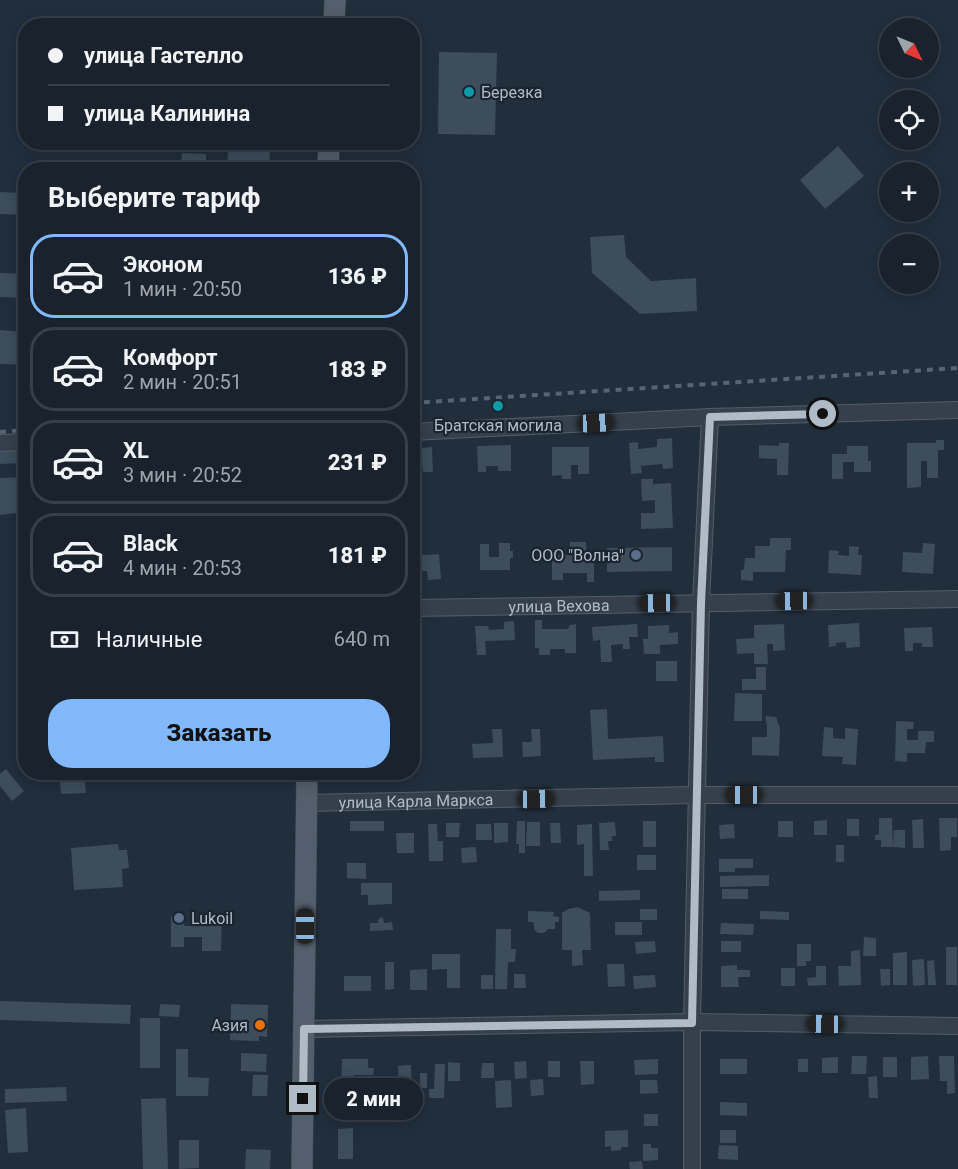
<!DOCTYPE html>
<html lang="ru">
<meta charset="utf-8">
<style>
body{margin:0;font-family:Roboto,sans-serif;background:#222a35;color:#f1f3f6;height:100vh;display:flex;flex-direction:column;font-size:22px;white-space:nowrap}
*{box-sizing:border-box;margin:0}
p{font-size:20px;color:#9fa4aa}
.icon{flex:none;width:33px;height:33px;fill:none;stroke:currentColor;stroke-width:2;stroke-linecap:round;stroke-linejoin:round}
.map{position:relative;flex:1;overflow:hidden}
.details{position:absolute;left:18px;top:162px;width:402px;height:618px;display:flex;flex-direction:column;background:#19222d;border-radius:24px;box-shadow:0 3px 15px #0003,0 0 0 2px #373f49}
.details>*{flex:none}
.guide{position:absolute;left:18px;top:18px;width:402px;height:132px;border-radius:24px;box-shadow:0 3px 15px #0003,0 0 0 2px #373f49;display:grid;align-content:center;height:132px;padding:0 30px;background:#19222d}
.needle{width:39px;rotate:133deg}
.tools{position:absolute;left:879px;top:18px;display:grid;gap:12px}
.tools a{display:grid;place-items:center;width:60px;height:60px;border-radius:50%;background:#19222d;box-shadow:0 3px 15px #0003,0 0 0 2px #373f49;font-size:30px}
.end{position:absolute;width:27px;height:27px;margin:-14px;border:8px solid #b0bbc8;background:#111;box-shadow:0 0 0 3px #111}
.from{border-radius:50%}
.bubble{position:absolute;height:42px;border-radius:21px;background:#19222d;box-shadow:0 3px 15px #0003,0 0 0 2px #373f49;font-size:20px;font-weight:800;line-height:42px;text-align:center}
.car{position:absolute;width:18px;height:36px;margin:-18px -9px;border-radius:8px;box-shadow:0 0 4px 2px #0007;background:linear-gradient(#222 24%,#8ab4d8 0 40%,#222 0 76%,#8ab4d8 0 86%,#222 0)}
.guide b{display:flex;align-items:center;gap:21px;height:57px;font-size:22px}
.guide b+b{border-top:2px solid #373f49}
.guide i{width:15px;height:15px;background:#f1f3f6}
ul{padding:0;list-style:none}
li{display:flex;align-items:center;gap:18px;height:84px;margin:0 12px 9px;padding:0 18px;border:3px solid #373f49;border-radius:24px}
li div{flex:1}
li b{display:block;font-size:22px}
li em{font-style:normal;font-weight:800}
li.current{border-color:#81b9fc}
li>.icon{width:54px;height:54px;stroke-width:1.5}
h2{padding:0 30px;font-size:27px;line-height:72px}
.pay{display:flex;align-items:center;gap:15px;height:66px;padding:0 30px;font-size:22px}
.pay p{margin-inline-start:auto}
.primary-button{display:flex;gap:12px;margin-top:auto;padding:12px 30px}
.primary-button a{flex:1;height:69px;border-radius:24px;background:#81b9fc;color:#111;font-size:24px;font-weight:800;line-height:69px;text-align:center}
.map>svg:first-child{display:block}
.building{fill:#3d4d5b}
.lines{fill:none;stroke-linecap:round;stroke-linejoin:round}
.minor-casing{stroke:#535e6a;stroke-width:18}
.major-casing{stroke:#3e4955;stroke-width:22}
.minor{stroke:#35404c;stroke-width:16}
.major{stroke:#535f6c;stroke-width:21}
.rail{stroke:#576573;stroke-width:4;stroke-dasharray:6 6;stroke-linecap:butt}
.route{stroke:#b0bbc8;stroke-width:8}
.culture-dot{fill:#0f9aa8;stroke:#1a2531;stroke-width:2}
.service-dot{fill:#5c6f8a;stroke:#1a2531;stroke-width:2}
.food-dot{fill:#e8710a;stroke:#1a2531;stroke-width:2}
.labels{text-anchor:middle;stroke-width:4.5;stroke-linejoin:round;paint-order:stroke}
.poi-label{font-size:16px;fill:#b0bbc8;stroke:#1a2531;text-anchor:start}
.street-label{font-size:16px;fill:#b0bbc8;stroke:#1a2531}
</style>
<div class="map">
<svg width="958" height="1169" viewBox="0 0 958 1169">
<rect width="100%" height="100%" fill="#212e3c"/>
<path class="building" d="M34,18L117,24V26H34Z
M439,52L497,53L495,135L438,134Z
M838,146L864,176L825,209L800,180Z
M228,149L270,151L269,170H227Z
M182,153L206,154V163L181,162Z
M0,192L26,193V215L0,214Z
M624,235L626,257L651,281L696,278L697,311L640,314L592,273L590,237Z
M0,273L26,274V298L0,297Z
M0,330L26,332V365L0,364Z
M672,438L673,468L663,469L662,464L641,466L642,473L631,474L629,443L638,442V449L657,447V439Z
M936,440H944V450H938V478H927V461H921V487L907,488V443H936Z
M779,443H789L788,475H777V459L759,458V445L779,446Z
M511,445V471H498V466H486V472H478L477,446Z
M847,446H868V461H871V472H854V462H843V479H832V454H847Z
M432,447L433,472H423L422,461H412V449Z
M552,447H589V474H578V465H571V479H562V475L552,476Z
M26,450V463L0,464V452Z
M26,477V512L0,515V478Z
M641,479H653V484L671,483L673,528L641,529V513H655V500L642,501Z
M770,538H791V550H786L785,572H753V581L741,580V570L744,569L745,558H755V546H770Z
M570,542H586L587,563H594V582H587V573H563V580H552V555H570Z
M499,543H510V551H513V558H510V570H480V544H489V557H499Z
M923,543L935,544L933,574L902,572L903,552L922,553Z
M849,546L859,547L858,555H862L861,575L828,573L829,550L839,551L838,555L849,556Z
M672,547V571L607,572V548Z
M439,554L441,579L428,580L427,571L412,572V556Z
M535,620H542V629H568L570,625L576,624V653H565V649H550V655H539V648H535Z
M514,621L515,640L485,641L486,655H477L475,626H488L489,630L504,629V622Z
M859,623L860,647L846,648V642L836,643V646L829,647L828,625Z
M637,624L638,637H629L630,649H623V644L611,645L612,662H601L600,640L593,641L592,627Z
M784,624L785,650L773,651V644H767L768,664H754V653L737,654L736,639L754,638V625Z
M669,625V633L678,632V644L660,645V654H644L643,639H648V626Z
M932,627L933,647H922V643H913V651H905L904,628Z
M656,661H677V681H656Z
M756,667H766V690H742V679H756Z
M735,693L762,694V721H734Z
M607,709L608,739L663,736L664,762H655V757L593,760L590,710Z
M765,716L776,717L780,728L779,756L752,755V737H767V726Z
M896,721L914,722L913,729H907V740H918V731H934V742H926L925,753H907V762L895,761Z
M412,725H419V760H412Z
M824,727L833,728V738L845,739V728L858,729L856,765L842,764L843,757L822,756Z
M492,729H502L503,757L473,758L472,744L493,743Z
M531,729H540L541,756L523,757L522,742H532Z
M6,769L24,791L12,801L0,786V774Z
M59,772H84L86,793L61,794Z
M879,818H892L893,847H881V840H875V835L879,834Z
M939,818H957V837H951V850L940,851Z
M847,819H859V836H847Z
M923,819L924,848H913L912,820Z
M827,820V835H814V821Z
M350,821H384V831H350Z
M517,821H525V853H519V844H516Z
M643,821H656V847H643Z
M778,821H793V837H778Z
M527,822H540V846H526Z
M615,822L616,836H612V841H608L609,850H600L599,823Z
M446,823H460L459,837H446Z
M494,823H508V842L494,843Z
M550,823H560L561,843H551Z
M428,824H437L438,841H443V861H429Z
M476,824H491L492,840H476Z
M592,824L593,876H584V844L577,845V825Z
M734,824L735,838L720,839L719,825Z
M894,830H905V848L893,847Z
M396,833H414V853H397Z
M118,844L119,850H127L129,868L122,869L123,887L74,890L71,848Z
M836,845H844V862H836Z
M476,847L477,862L462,863L461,848Z
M637,855H656V870H637Z
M719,859H753V868H735V872H719Z
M347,863H366V879L347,878Z
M769,875V886L720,887V876Z
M361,883H392V904L368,905V895H361Z
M722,889H748V899H722Z
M640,890V900L599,901V891Z
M578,907L590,913L591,950H582L583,965L572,966V950H562V913L568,909Z
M640,909H657V920H640Z
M528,911L554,912L553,916L559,917V922H555V929H548L544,933H538L535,931L533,922H528Z
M760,911L789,912V920L760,919Z
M203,914H222L221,951H202V937H184V947H171V916H185L184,926H203Z
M381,917L383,918L384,923L392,922L393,930L370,931V923H378V920Z
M615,922H642V935H615Z
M721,923L754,924L753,935L720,934Z
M496,929H511V949H516L515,962H508L507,989H495Z
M864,937L876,938V956H863Z
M655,941L656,952L636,954L635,942Z
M721,941H741V952H721Z
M797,944H811V961H806V966H797Z
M946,947H957V985H946Z
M860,950L861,985L839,986L838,966H851V951Z
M907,952V985H893V953Z
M432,954H460V988H447V969L432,970Z
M924,959L925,985L913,986L912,960Z
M934,960L936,985H928L927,961Z
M385,962H394V989L385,990Z
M607,964H624L625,986L608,987Z
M737,965V970H750V977H738L739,987H721V966Z
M816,966H826V985L808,986L807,978L816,977Z
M781,968H795V986H781Z
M427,969V990H410V970Z
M880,969H890V985L881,986Z
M514,974H525L526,988H514Z
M481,975H493V989H481Z
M655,975L656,987L634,989L633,976Z
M344,976H371V991H344Z
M0,1001L131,1005L130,1024L0,1020Z
M160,1004L180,1005L179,1017L159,1016Z
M231,1004L268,1005L267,1037L259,1036V1041L230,1040Z
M140,1018H160V1068H140Z
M176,1049H188V1077L209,1078L208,1096H176Z
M241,1053L267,1054L266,1072L241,1071Z
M852,1056H867L866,1074H851Z
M928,1056L929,1079L911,1080V1057Z
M939,1056H954L955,1093L947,1094V1081H940Z
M838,1057V1073H822V1058Z
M883,1057H897V1077H883Z
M342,1059H368V1068H374L373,1075H354L353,1089H341Z
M658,1059V1074L635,1075L634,1060Z
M720,1059H747V1074H720Z
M798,1059H808V1072H798Z
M526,1061L527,1078L515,1079L514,1062Z
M548,1061H560V1077H548Z
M580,1061H594V1084L581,1085Z
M448,1062L460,1063V1081H448Z
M482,1063H494V1078H481Z
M435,1064H445L444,1098H429V1089H434Z
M411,1065L412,1092H399L398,1066Z
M420,1073H427V1088H420Z
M253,1075H268L267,1096H252Z
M877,1076L878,1098H869L868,1077Z
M543,1079L544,1095L531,1096L530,1080Z
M511,1080L512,1107L496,1108L495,1081Z
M640,1080H657L658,1093L640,1094Z
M66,1087L67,1101L5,1103V1089Z
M166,1098L168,1169H143L141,1099Z
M720,1102L747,1103V1116L720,1115Z
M26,1108L28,1152L8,1153L5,1110Z
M644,1114H658V1126H644Z
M353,1128V1159H338V1129Z
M628,1130V1147H621V1150L611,1151V1146L605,1147V1131Z
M720,1130H736V1143H720Z
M179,1140H199V1168L179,1169Z
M643,1144H651V1148H658V1160L643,1161Z
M719,1145L738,1146V1160L718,1159Z
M246,1149L271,1150L270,1169H245Z
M642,1161L643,1169H630L629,1162Z"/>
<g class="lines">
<defs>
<g id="minor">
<path d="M412,432L710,417L958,410"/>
<path d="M0,443L26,442"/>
<path id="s1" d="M412,608L958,599"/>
<path id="s2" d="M306,803L697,795H958"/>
<path d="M304,1029L692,1022L958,1026"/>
<path d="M692,1169V1022L701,603L710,417"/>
</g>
<path id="major" d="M334,26L335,0
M328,170L329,142
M302,1169L307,772"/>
</defs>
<use href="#minor" class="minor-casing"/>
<use href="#major" class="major-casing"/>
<use href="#minor" class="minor"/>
<use href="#major" class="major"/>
<path class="rail" d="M412,403L958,368
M0,432L26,430"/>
</g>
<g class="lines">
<path class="route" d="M303,1099L304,1029L692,1023L701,603L710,417L823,414"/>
</g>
<g class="culture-dot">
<circle cx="469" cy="92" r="6"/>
<circle cx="498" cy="406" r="6"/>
</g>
<g class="service-dot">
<circle cx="636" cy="555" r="6"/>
<circle cx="179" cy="918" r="6"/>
</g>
<circle class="food-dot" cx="260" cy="1025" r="6"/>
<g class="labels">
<g class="poi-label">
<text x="481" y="98">Березка</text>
<text x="498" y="431" text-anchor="middle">Братская могила</text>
<text x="624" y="561" text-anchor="end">ООО "Волна"</text>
<text x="191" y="924">Lukoil</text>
<text x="248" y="1031" text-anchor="end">Азия</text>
</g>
<g class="street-label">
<text dy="6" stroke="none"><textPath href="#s1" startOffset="147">улица Вехова</textPath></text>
<text dy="6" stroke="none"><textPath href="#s2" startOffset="110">улица Карла Маркса</textPath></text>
</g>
</g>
</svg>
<div class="tools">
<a><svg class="needle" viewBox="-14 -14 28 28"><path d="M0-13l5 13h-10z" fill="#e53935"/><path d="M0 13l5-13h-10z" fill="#9fa4aa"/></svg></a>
<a><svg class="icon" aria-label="locate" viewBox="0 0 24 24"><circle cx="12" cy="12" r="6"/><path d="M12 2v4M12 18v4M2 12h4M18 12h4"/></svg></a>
<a>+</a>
<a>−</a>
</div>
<i class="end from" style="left:823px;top:414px"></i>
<i class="end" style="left:303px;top:1099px"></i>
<div class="bubble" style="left:324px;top:1078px;width:99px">2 мин</div>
<i class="car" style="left:596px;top:423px;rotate:87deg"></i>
<i class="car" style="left:794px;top:601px;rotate:269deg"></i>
<i class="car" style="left:657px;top:603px;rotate:269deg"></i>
<i class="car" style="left:744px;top:795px;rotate:270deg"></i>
<i class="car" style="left:536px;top:799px;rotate:89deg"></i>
<i class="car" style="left:305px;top:926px;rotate:0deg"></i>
<i class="car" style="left:825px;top:1024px;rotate:271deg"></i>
<div class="guide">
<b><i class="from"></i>улица Гастелло</b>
<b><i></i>улица Калинина</b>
</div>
<section class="details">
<h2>Выберите тариф</h2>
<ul>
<li class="current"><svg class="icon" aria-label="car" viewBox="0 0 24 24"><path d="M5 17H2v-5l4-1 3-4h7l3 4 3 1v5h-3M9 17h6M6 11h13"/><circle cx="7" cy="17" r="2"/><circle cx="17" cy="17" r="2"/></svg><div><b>Эконом</b><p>1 мин · 20:50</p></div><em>136 ₽</em></li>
<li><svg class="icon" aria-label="car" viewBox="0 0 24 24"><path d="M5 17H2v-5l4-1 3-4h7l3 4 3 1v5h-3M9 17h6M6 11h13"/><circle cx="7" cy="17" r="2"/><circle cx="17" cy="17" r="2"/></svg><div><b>Комфорт</b><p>2 мин · 20:51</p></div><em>183 ₽</em></li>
<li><svg class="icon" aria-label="car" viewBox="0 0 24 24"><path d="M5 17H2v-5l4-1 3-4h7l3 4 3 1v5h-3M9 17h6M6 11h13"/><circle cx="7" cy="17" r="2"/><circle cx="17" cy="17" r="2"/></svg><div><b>XL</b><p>3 мин · 20:52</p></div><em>231 ₽</em></li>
<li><svg class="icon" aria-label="car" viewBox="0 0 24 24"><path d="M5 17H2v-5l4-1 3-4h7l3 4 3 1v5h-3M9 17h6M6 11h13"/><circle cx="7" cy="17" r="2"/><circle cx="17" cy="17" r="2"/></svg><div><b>Black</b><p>4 мин · 20:53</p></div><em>181 ₽</em></li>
</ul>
<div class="pay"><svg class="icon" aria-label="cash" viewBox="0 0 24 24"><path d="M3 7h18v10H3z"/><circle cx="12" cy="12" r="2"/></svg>Наличные<p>640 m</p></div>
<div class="primary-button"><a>Заказать</a></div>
</section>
</div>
